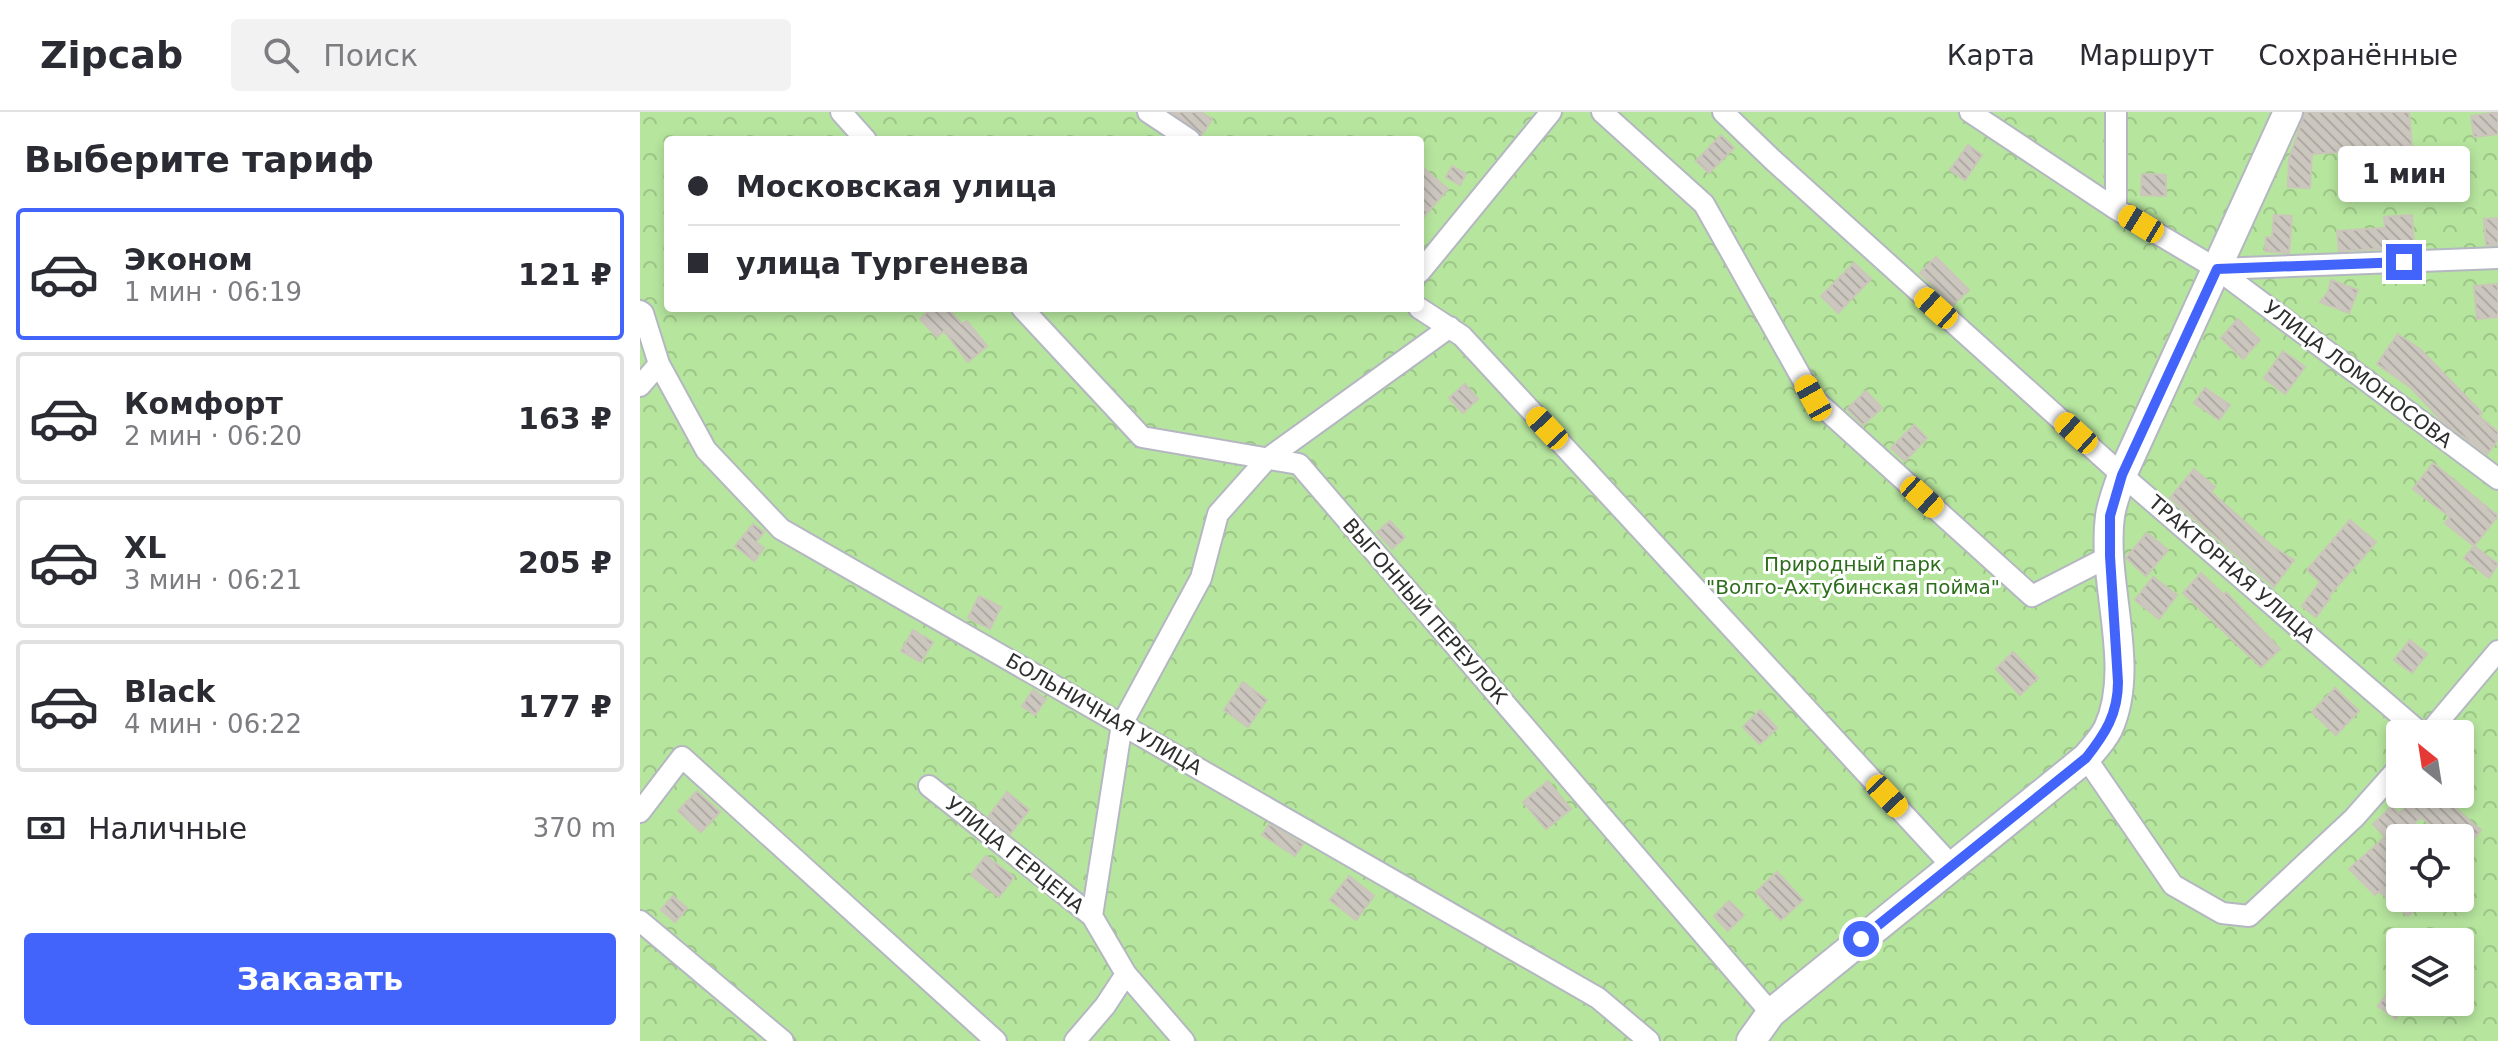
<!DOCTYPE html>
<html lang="ru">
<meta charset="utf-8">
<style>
body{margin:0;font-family:"DejaVu Sans",sans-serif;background:#f2f2f3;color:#2b2b33;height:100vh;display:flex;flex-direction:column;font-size:30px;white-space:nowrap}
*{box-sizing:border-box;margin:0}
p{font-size:26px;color:#7c7c81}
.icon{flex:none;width:44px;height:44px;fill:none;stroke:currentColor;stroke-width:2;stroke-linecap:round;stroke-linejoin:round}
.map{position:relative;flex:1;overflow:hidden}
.sheet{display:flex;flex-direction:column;background:#fff;width:640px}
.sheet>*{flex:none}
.guide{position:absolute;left:24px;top:24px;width:760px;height:176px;border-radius:8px;box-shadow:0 4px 12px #0003;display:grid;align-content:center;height:176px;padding:0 24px;background:#fff}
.needle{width:52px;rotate:330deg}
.tools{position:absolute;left:1746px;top:608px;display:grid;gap:16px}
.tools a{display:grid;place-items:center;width:88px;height:88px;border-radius:8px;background:#fff;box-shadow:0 4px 12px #0003;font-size:40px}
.end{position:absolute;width:36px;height:36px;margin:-18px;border:10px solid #4264fb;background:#fff;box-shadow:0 0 0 4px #fff}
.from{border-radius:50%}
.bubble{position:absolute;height:56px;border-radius:8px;background:#fff;box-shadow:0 4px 12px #0003;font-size:26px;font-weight:700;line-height:56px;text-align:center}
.car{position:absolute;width:24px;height:48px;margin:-24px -12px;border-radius:10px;box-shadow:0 0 6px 2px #0007;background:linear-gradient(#f5c518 24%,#345 0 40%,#f5c518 0 76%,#345 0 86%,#f5c518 0)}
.guide b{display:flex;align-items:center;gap:28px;height:76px;font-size:30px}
.guide b+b{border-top:2px solid #e1e1e2}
.guide i{width:20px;height:20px;background:#2b2b33}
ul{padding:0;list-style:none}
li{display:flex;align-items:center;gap:24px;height:132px;margin:0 16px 12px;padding:0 8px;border:4px solid #e1e1e2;border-radius:8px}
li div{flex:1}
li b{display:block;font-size:30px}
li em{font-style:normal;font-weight:700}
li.current{border-color:#4264fb}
li>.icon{width:72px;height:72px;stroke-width:1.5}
h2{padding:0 24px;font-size:36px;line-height:96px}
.pay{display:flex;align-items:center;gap:20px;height:88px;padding:0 24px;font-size:30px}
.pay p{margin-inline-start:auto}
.primary-button{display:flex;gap:16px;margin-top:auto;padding:16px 24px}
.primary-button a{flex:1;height:92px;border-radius:8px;background:#4264fb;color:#fff;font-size:32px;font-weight:700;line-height:92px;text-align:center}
header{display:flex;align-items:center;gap:48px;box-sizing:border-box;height:112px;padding:0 40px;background:#fff;border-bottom:2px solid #e1e1e2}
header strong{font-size:38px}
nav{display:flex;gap:44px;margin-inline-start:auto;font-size:28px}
.search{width:560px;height:72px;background:#f2f2f3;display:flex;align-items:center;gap:20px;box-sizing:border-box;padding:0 28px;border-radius:8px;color:#7c7c81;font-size:30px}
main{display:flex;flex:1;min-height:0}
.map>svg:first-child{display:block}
.park{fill:url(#park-crowns);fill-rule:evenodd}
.building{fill:url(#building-back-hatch);stroke:#cbc5ba;stroke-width:2}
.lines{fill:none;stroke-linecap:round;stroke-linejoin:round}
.street-casing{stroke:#b4b7c1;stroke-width:24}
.secondary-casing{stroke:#b4b7c1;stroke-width:32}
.street{stroke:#fff;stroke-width:20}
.secondary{stroke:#fff;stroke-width:28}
.route{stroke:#4264fb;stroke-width:10}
.labels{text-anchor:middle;stroke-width:6;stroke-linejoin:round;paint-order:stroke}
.street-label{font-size:20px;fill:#2e2e2e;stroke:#fff}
.park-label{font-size:20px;fill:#2c6e1b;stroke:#fff}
</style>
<header>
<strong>Zipcab</strong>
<div class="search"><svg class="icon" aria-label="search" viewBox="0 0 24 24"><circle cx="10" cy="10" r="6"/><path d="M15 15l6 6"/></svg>Поиск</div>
<nav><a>Карта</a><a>Маршрут</a><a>Сохранённые</a></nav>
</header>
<main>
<section class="sheet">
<h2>Выберите тариф</h2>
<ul>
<li class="current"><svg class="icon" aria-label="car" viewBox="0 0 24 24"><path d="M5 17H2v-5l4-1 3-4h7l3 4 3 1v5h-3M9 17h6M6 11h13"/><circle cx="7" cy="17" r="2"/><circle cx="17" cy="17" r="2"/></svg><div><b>Эконом</b><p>1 мин · 06:19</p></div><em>121 ₽</em></li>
<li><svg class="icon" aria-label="car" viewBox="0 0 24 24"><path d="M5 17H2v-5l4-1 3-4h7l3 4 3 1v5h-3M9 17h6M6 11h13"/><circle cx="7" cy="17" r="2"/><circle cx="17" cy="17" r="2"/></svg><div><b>Комфорт</b><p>2 мин · 06:20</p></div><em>163 ₽</em></li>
<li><svg class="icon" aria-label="car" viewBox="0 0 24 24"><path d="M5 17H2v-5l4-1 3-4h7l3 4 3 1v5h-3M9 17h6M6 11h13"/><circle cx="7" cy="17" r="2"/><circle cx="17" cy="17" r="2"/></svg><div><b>XL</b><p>3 мин · 06:21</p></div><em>205 ₽</em></li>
<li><svg class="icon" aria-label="car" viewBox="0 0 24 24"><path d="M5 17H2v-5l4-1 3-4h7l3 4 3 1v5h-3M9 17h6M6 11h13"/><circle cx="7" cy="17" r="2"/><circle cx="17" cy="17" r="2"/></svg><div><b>Black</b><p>4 мин · 06:22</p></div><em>177 ₽</em></li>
</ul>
<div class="pay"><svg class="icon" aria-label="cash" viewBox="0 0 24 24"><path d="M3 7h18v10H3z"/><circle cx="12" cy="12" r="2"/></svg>Наличные<p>370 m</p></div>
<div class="primary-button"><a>Заказать</a></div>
</section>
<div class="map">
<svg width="1858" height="929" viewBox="0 0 1858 929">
<defs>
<pattern id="park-crowns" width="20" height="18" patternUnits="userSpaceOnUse" patternTransform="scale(2)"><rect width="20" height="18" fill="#b6e59e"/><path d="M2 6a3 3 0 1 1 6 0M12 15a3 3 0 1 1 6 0" fill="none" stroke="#9dc588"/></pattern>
<pattern id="building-back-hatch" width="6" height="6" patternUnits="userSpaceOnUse" patternTransform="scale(2)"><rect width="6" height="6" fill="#cbc7bf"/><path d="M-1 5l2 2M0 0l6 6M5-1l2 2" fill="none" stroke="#afaba4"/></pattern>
</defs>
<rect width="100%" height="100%" fill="#efe9e1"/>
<path class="park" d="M0,0H1858V929H0ZM28,28H780V196H28ZM1760,622H1820V682H1760ZM1760,726H1820V786H1760ZM1760,830H1820V890H1760Z"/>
<path class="building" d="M531,0H561L572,7L562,23Z
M1665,0H1769L1775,66L1735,70L1732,38L1672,42L1670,76L1648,75L1649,47Z
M1858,0V22L1834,25L1831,4Z
M1081,23L1094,36L1069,61L1056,49Z
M1328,33L1342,43L1325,68L1310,58Z
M780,53L808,77L780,109Z
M812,54L826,62L820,73L806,65Z
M1502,62L1526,63V84L1501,83Z
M1634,103L1652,104L1649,141L1625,139L1626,125L1632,126Z
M1772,103L1774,135L1699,139L1697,119L1745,116L1744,105Z
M1858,106V133H1846L1844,107Z
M1296,145L1329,178L1313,193L1280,161Z
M1214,151L1231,167L1198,201L1181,184Z
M1691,168L1718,178L1709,201L1680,190L1688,180Z
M1858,172V205L1837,207L1834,174Z
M292,196H307L322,212L327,209L347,234L328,250L304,219L297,225L280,207Z
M1598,207L1620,228L1603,247L1581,226Z
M1758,222L1781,238L1842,301L1839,304L1858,320V328L1847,342L1802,309L1770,275L1737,252Z
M1643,239L1665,255L1645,282L1624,266Z
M825,272L838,287L823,301L809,286Z
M1565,276L1590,293L1579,308L1554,291Z
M1226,279L1242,296L1223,313L1207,297Z
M1274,313L1287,326L1265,349L1251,336Z
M1793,351L1858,404L1834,434L1805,411L1810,405L1773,377Z
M1554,357L1575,375L1571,380L1632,434L1654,448L1634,475L1530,386Z
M1710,408L1736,430L1688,485L1690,486L1676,505L1662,494L1680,470L1667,458Z
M750,409L765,425L752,437L737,420Z
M113,412L124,420L116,430L124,436L114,449L95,434Z
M1507,421L1528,438L1506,464L1486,446Z
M1834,434L1858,452L1849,466L1824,446Z
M1561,461L1584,483L1586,480L1640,537L1621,555L1543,481Z
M1513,465L1537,483L1519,507L1495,488Z
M339,484L361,495L350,517L328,506Z
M273,518L293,530L281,550L261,539Z
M1770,528L1787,542L1772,561L1754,548Z
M1373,540L1398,566L1380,583L1356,557Z
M603,570L627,588L608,615L584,598Z
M1695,576L1719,599L1696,623L1672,600Z
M393,578L406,587L395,603L382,594Z
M1120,598L1137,616L1120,632L1103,615Z
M908,669L931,697L906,717L883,690Z
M57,679L80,700L61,720L38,699Z
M367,680L389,698L370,722L348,705Z
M1776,682H1799L1841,718L1820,743V726H1806L1781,705L1753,732L1760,738V786H1783L1768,804L1739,779L1735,783L1709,757L1745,725L1733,712L1752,694L1759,702Z
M629,712L663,732L655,744L622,723Z
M346,744L374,765L359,785L331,763Z
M1137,760L1163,788L1141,808L1116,780Z
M709,764L734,784L716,808L690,788Z
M33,784L47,796L35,810L21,798Z
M1089,789L1104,803L1088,819L1074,804Z
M1760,864V895L1756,907L1738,894Z"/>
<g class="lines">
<defs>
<path id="street" d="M201,0L226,28
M508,0L550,28
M962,0L1064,92L1173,286L1392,484L1470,444
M1083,0L1134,49L1482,363L1782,622
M1330,0L1476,97L1577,157L1858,367
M1476,0V97
M1577,157L1858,146
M780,160L911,0
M382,196L502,325L659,352L1131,901
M779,196L822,224L1311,753
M0,199L3,201L19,252L66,338L141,417L958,886L1009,929
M0,274L19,252
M1788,622L1858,539
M1446,646L1533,773L1582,801L1609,804L1714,706L1760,654
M289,674L452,804L486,862L544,929
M0,700L42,645L356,929
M452,804L482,612L561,466L578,402L627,347L810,215
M0,809L143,929
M435,929L465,894L486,862"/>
<path id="secondary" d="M1111,929L1131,901L1446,646C1454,637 1463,627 1468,617C1497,554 1461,471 1470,404C1472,390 1478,376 1482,363L1648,0"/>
</defs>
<use href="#street" class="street-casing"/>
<use href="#secondary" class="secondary-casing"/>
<use href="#street" class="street"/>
<use href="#secondary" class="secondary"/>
</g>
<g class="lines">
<path class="route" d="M1221,827L1446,646C1465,622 1478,602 1478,570L1470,444V404L1482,363L1577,157L1764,150"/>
</g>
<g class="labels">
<g class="street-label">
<text transform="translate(1718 262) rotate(37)" y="7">УЛИЦА ЛОМОНОСОВА</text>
<text transform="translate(1592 457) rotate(41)" y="7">ТРАКТОРНАЯ УЛИЦА</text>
<text transform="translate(785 499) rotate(49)" y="7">ВЫГОННЫЙ ПЕРЕУЛОК</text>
<text transform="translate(464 602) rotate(30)" y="7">БОЛЬНИЧНАЯ УЛИЦА</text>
<text transform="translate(375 743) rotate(39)" y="7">УЛИЦА ГЕРЦЕНА</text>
</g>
<g class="park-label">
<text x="1213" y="459">Природный парк<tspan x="1213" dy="23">"Волго-Ахтубинская пойма"</tspan></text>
</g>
</g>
</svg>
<div class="tools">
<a><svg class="needle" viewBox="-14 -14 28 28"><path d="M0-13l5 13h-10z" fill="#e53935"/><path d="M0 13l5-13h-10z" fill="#7c7c81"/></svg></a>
<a><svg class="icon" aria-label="locate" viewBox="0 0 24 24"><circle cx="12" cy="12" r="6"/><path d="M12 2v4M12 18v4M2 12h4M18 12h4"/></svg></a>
<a><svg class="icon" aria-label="layers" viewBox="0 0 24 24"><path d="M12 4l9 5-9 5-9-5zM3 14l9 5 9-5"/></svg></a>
</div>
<i class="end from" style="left:1221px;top:827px"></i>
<i class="end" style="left:1764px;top:150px"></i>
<div class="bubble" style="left:1698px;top:34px;width:132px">1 мин</div>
<i class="car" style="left:1501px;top:112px;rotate:301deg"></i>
<i class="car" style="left:1296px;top:196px;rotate:312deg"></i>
<i class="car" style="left:1173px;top:286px;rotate:331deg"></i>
<i class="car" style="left:907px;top:316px;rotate:317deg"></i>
<i class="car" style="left:1436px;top:321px;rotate:312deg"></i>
<i class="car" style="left:1282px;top:385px;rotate:132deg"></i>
<i class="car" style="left:1247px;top:684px;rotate:137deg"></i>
<div class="guide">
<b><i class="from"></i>Московская улица</b>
<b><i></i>улица Тургенева</b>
</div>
</div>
</main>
